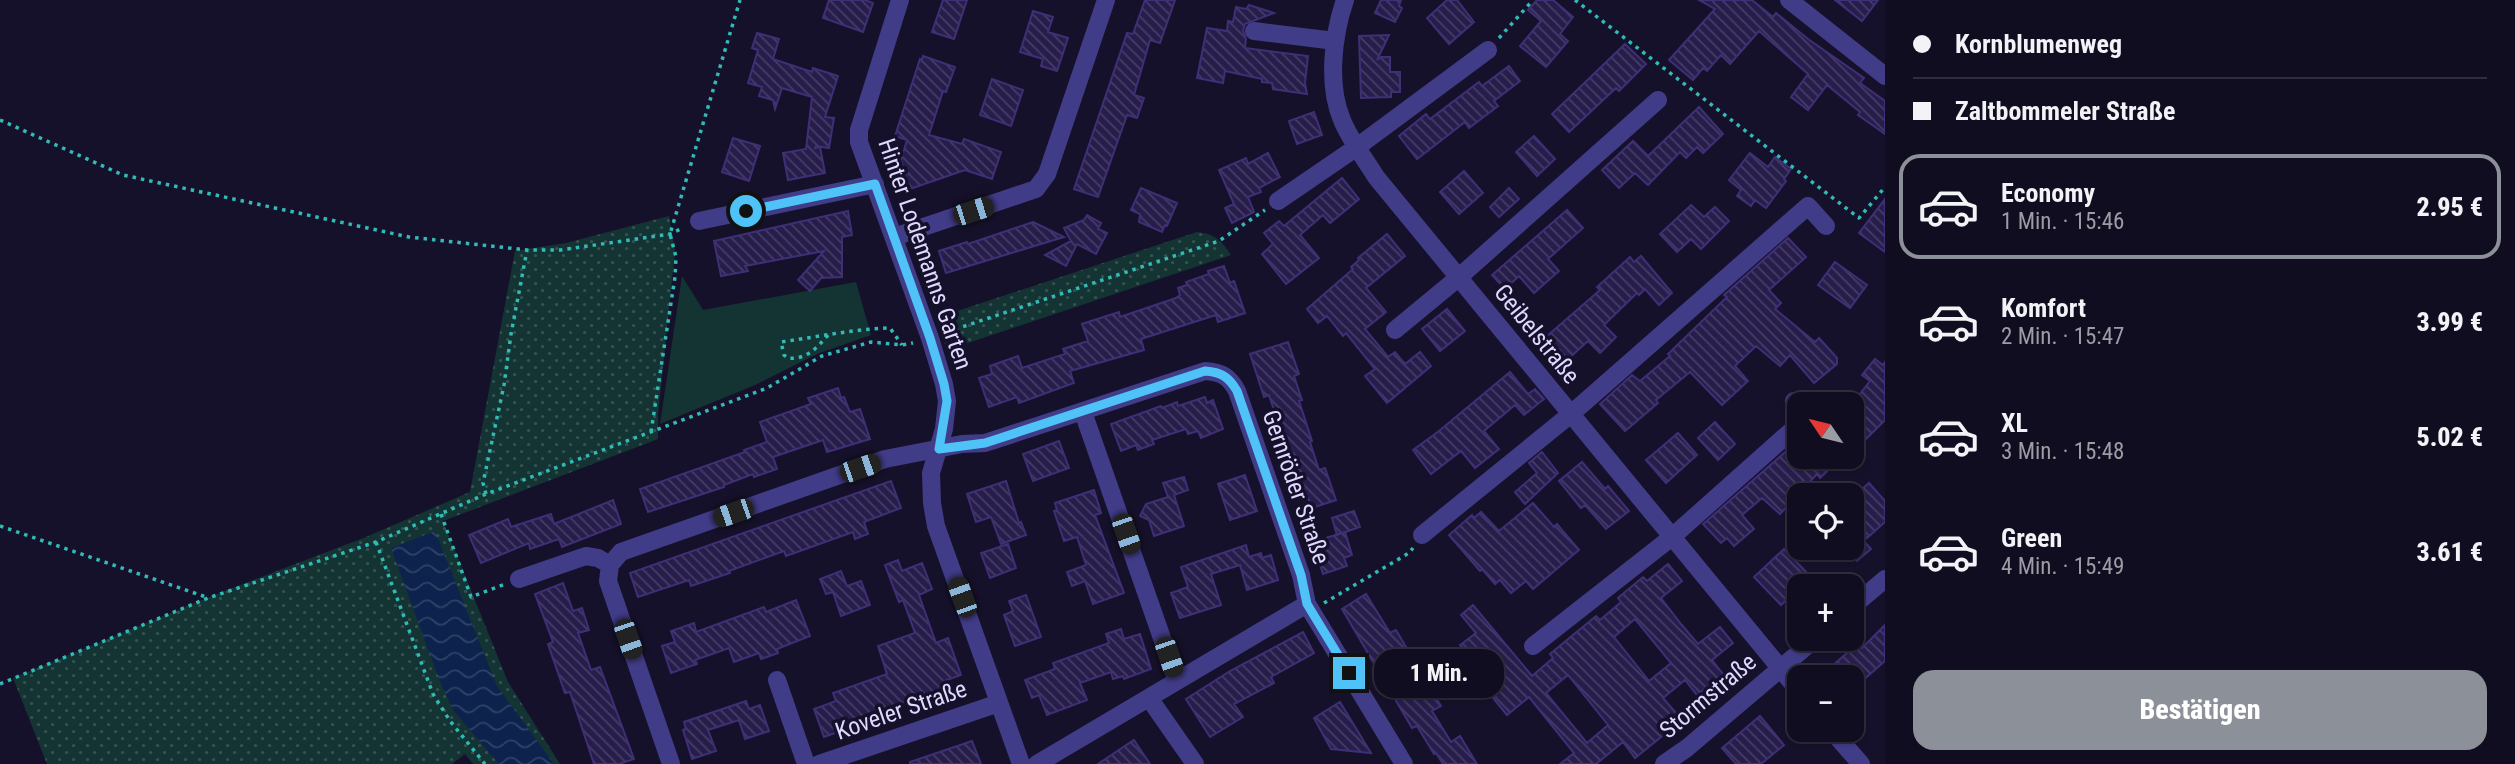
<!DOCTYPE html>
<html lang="de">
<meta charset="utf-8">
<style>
body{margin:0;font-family:"Roboto Condensed",sans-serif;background:#191629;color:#f1f3f6;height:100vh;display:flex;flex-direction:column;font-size:26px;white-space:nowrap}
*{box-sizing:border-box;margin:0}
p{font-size:23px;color:#9c9ca5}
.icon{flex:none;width:38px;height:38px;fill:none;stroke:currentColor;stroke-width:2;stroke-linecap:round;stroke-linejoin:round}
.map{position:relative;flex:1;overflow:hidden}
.details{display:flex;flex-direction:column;background:#100d20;width:630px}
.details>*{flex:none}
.hud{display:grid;align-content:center;height:154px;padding:0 28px;background:#100d20}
.needle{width:46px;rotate:305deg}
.fabs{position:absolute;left:1787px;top:392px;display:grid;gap:14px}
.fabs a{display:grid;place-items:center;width:77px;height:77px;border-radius:14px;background:#100d20;box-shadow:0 2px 5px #0004,0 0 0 2px #302d3e;font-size:35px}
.end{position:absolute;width:32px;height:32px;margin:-16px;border:9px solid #4fc3f7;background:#111;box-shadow:0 0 0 4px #111}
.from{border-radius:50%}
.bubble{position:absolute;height:49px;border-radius:21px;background:#100d20;box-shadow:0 2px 5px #0004,0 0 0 2px #302d3e;font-size:23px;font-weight:800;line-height:49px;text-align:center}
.car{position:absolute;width:21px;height:42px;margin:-21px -10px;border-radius:9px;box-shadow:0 0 5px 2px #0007;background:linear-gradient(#222 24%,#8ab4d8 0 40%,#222 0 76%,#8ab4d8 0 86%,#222 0)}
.hud b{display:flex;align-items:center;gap:24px;height:66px;font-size:26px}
.hud b+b{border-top:2px solid #302d3e}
.hud i{width:18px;height:18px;background:#f1f3f6}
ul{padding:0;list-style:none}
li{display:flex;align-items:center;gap:21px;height:105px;margin:0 14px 10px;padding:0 14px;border:4px solid transparent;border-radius:21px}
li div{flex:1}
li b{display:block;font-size:26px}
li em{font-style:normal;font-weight:800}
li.selected{border-color:#8c9099}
li>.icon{width:63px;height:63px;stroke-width:1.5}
.button{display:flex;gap:14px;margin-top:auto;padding:14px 28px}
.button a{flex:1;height:80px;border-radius:21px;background:#8c9099;color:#fff;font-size:28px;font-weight:800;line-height:80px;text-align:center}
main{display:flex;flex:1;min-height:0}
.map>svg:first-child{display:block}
.grass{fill:url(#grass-dots)}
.green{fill:#143433}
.water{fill:url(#water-waves)}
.building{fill:url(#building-back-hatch);stroke:#3f2f76;stroke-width:2;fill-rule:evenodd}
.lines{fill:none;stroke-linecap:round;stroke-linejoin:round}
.path{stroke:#31bbb7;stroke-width:3.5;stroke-dasharray:3.5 5;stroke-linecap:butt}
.minor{stroke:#413c88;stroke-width:18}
.route{stroke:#4fc3f7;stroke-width:9}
.labels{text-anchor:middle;stroke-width:7;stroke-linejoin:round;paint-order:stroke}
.street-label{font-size:24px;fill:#dfd9ff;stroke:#16112a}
</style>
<main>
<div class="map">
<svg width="1885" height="764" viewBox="0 0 1885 764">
<defs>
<pattern id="grass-dots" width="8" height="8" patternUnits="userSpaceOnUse" patternTransform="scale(1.75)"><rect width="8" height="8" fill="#143433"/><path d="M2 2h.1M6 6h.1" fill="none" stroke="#365152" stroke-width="1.8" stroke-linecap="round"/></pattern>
<pattern id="water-waves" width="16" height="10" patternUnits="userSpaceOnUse" patternTransform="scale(1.75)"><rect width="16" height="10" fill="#0d224c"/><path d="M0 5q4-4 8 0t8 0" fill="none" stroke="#304267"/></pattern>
<pattern id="building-back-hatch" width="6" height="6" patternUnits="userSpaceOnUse" patternTransform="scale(1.75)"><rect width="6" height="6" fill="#271d4b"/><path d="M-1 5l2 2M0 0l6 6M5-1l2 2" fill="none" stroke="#463d66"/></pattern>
</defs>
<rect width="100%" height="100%" fill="#16112a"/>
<path class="grass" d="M669,216L675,251L658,415V439L443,521L508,682L560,764H473L465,754L452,764H47L13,678L217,594L366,537L470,492L515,251L566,243Z
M1197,232C1215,234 1221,240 1231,255L947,350L936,318Z"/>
<path class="green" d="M682,276L703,310L856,282L871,335L817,354L755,385L660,424Z"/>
<path class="water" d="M435,531L497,686L554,764H499L453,710L439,679L391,548Z"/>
<path class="building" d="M829,0H865L873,3L863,32L823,18Z
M943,0H967L954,39L932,32Z
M1145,0H1175L1160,43L1150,40L1134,95L1144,98L1137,118L1127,115L1098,197L1074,189L1127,33L1133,34Z
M1381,0H1401L1399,6L1402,8L1395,22L1375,13Z
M1447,0H1457L1474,22L1449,44L1427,18Z
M1537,0H1553L1573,17L1560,34L1568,41L1546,67L1520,46L1541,21L1528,10Z
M1699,0H1752L1773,17L1776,13L1808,39L1864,78L1860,83L1885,101V134L1858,115L1860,112L1827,85L1808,110L1791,97L1808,74L1759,31L1730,64L1721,55L1707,71L1703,68L1693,80L1669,60L1715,9Z
M1835,0H1878L1862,21Z
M1249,5L1274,13L1245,24L1243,30L1246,39L1245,48L1308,56L1305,83L1307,94L1273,89L1272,83L1262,82V79L1225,71L1223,83L1197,78L1207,28L1227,31L1228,21L1233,22L1236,7L1246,9Z
M1033,11L1053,17L1048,32L1068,38L1057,71L1041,66L1043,59L1020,52Z
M757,33L779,39L773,59L812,72L813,68L838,76L825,117L834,118L829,148L816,146L815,148L820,147L825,173L788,180L783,153L806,149L812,97L782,88L775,109L773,100L759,96L762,87L748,83L758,50L752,48Z
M1389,35L1377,60L1381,57H1390V72H1400V92H1391V97L1361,98L1359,36Z
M1625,44L1646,64L1619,91L1616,88L1569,132L1552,114Z
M923,56L955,67L946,92L943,91L929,135L962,144L964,139L1001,152L992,179L965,170L910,189L901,160L907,140L895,136L920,59L922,60Z
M1509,66L1520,81L1494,101L1498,106L1469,128L1465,122L1417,159L1399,136L1426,114L1430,119L1479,82L1482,86Z
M992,79L1023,90L1011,126L980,115Z
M1699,107L1723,134L1703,153L1697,147L1686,158L1680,152L1648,185L1635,173L1619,188L1602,170L1633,141L1648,156Z
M1314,112L1322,135L1297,144L1289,121Z
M1534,136L1555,159L1537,176L1516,152Z
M733,138L760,146L749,181L722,172Z
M1268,153L1280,177L1259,188L1261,192L1248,197L1254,212L1232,223L1225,208L1234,204L1219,170L1246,158L1248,164Z
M1750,153L1768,167L1775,157L1791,169L1784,179L1786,181L1766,208L1755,200L1751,206L1737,196L1741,190L1729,180Z
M1464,171L1483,193L1459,214L1440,192Z
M1342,178L1359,199L1330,223L1323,215L1300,235L1319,258L1286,284L1262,254L1273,244L1264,233L1279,221L1284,226Z
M1141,188L1177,203L1167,226L1165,225L1162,232L1139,222L1140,214L1131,210Z
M1509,188L1519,199L1499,217L1490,207Z
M1885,199V252L1859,233Z
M1691,205L1704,217L1715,207L1729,221L1701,249L1691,239L1677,252L1660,234Z
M1567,210L1583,228L1548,259L1559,271L1534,293L1519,276L1505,289L1492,275Z
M848,211L852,235L842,237V277L821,278L810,291L798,280L824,251L745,266L748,271L721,276L714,241Z
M1087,215L1101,223L1098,229L1107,233L1096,254L1077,244L1066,266L1045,255L1071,241L1064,228L1084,220Z
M1033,222L1064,237L946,273L939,251L967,242L968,244Z
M1387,234L1405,256L1366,288L1386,312L1365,329L1388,357L1395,352L1405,364L1420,352L1431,366L1387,403L1365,376L1375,369L1346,333L1343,336L1327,316L1318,323L1307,309L1353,269L1351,267L1359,260L1358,258Z
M1788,238L1806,257L1769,290L1781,303L1775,309L1815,342L1819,338L1837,358V364L1814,383L1790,355L1780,366L1756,346L1735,366L1748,381L1722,405L1690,372L1656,400L1658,403L1625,431L1600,404L1632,375L1640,381L1670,356L1668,354L1727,297L1724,295Z
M1641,256L1672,293L1659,305L1645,289L1639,295L1637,293L1604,325L1616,337L1600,353L1588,341L1568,359L1547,336L1600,290L1597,287L1630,257L1634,262Z
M1835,262L1867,285L1850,308L1818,285Z
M1224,266L1230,283L1234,281L1245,313L1218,322L1216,315L1141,339L1144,350L1070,371L1074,383L1019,403L1017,397L989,407L979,378L992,374L990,366L1018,356L1022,368L1065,354L1063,349L1088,341L1082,324L1119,312L1120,317L1176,298L1180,295L1178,288L1187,285L1186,282L1209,274L1208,271Z
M1447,309L1465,331L1440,351L1422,329Z
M1288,342L1299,374L1294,376L1302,400L1299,401L1312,441L1310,442L1319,470L1325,468L1336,500L1312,508L1299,476L1296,478L1269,395L1264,397L1250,354Z
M1875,359L1883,365L1885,362V420L1852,453V404L1870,381L1862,375Z
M1510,372L1528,394L1535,389L1544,399L1524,415L1515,405L1484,431L1499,449L1475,468L1461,451L1431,474L1413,450L1439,431Z
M838,388L841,398L844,397L850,412L860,409L870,439L827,452L823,440L773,457L777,469L754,477L753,474L724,485V487L648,512L640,489L745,452L744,450L767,442L760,422L811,404L808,398Z
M1205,397L1207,403L1213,400L1223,429L1201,438L1198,431L1188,434L1186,429L1152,440L1154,444L1138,450L1136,445L1121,451L1111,424L1161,406L1162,408L1177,402L1178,406Z
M1715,422L1735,444L1718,460L1698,438Z
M1678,433L1697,455L1666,483L1646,460Z
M1799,440V457H1842L1820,478L1817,474L1780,514L1762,498L1742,515L1754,529L1734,546L1727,538L1721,543L1703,524Z
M1059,441L1069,468L1033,481L1023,454Z
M1542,452L1558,473L1525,504L1515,492L1537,473L1529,463Z
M1582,462L1605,489L1608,486L1629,511L1606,529L1585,505L1581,508L1559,481Z
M1245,475L1257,511L1230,520L1218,484Z
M1184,477L1188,490L1174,495L1184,526L1154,536L1149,520L1140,516L1146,504L1168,497L1163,483Z
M891,481L901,508L864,522L868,534L855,539L853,532L786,556L784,551L729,571L730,573L691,586L689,580L638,597L630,573Z
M1006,481L1019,523L1021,522L1026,535L1001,544L991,517L976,522L967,494Z
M1869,483L1885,501V522L1867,538L1852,520V498Z
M1094,490L1101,513L1095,515L1124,593L1093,604L1085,581L1072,586L1067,572L1086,565L1077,537L1064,541L1054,511L1057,510L1055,503Z
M613,500L621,524L562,547L559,539L530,549L529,543L481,563L469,535L508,519L511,527L551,514L554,524Z
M1533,503L1554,527L1557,524L1579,550L1533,589L1526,581L1511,593L1500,580L1495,584L1482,569L1480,571L1449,535L1472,515L1474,518L1481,512L1499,531Z
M1354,511L1360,527L1337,535L1332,518Z
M1345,532L1352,555L1344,558L1347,566L1323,574L1313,542Z
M1860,537L1871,549L1857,561L1846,550L1852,548V545Z
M1008,544L1016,568L990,578L981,553Z
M1246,545L1249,557L1261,553L1262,558L1271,555L1278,580L1247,590L1240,565L1211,574L1221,605L1180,618L1171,593L1188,587L1181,567Z
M1784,549L1811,577L1781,605L1754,577Z
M898,560L902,571L922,563L932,589L919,595L936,643L948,638L961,675L944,681L946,687L898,704L900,710L824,737L814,709L836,701L833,693L887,674L878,646L915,633L903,600L899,602L885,565Z
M1668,564L1682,581L1661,598L1681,624L1698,644L1720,627L1733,643L1712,660L1723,674L1697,695L1685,680L1663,698L1682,720L1635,758L1623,742L1596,764H1560L1574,753L1529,697L1507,715L1493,698L1496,696L1471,666L1431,690L1441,706L1432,711L1451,742L1460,736L1477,764H1443L1436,753L1434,754L1417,726L1412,728L1342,609L1366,594L1390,633L1396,630L1422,674L1463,648L1460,645L1476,633L1461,615L1473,605L1532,676L1553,658L1550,654L1596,616L1600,620L1621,602L1618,598L1643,577L1647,581ZM1635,619L1671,663L1649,681L1614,637ZM1568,675L1608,725L1587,743L1546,693Z
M841,571L847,586L861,581L870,605L841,616L833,592L826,594L820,579Z
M563,583L573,611L582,608L589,630L578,633L591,670L600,667L634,759L619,764H594L570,692L565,693L548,644L553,642L535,594Z
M1026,595L1041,637L1015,646L1004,615L1013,611L1009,601Z
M796,600L810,636L777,649L778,653L761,659L759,653L734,662L729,648L695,660L697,664L671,673L662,646L675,642L671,631L694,623L696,632L764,607L766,612Z
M1885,625V661L1852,690V677H1820L1858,643L1862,648Z
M1121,629L1124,639L1140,634L1151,669L1124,679L1123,676L1113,679L1111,672L1080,683L1087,700L1047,715L1039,695L1032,698L1025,680L1055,669L1053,663L1109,643L1106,634Z
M1303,632L1314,653L1271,677L1274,683L1234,704L1243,717L1210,737L1186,699L1230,671Z
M746,701L749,709L760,705L769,731L745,739L739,720L708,730L716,751L692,759L683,730L686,729L684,722Z
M1340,702L1371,753L1331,749L1314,718Z
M1760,716L1784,745L1761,764H1736L1722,748Z
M1134,740L1150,764H1098Z
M972,741L981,764H910V762Z"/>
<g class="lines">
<path class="path" d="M1575,0L1859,218L1885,187
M1499,38L1533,0
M0,120L123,175L409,237L527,250H561L670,234L683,228
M947,332L1219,241L1265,210
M828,335C816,349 806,360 787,358L784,355L781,342C817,337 853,329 890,328L902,345
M651,432L675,277L676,257L670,234L740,0
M486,494L483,483L504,385L511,334L527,250
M441,514L471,597L505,584
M0,526L206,597
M376,542L433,694L450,721L485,764
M1324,603L1409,553L1413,548
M0,684L208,598L376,542L486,494L767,388L822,356L871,342L902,345L913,343"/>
<path class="minor" d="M900,0L859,130V142L930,338L944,384L947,401L944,429L931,473L932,503L936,526L1021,764
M1345,0C1333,35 1327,85 1342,120C1350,140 1365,159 1376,177L1799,691
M1789,0L1885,76
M1254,31L1335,41
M1278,201L1357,147L1488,50
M699,221L875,184
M894,237L1036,189L1047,174L1106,0
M1395,330L1458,278L1658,100
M1794,401L1799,407
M1083,412L1177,681
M1422,535L1571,414L1808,206L1826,226
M519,579L586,556L598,558L610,565
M1852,607L1885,579
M1533,646L1672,537L1799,424
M777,680L806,764
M1149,698L1195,764
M1831,730L1861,764
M671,764L608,581L610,565L621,552L885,459L962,444L985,443L1205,371C1221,372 1229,376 1237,391L1301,575L1307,604L1404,764
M819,764L999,703
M1037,764L1307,604
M1664,764L1687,748L1815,639"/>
</g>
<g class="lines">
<path class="route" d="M746,211L875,184L930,338L944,384L947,401L939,449L985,443L1205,371C1221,372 1229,377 1237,391L1301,575L1307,604L1349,673"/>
</g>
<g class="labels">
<g class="street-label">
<text transform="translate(925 254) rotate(71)" y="8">Hinter Lodemanns Garten</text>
<text transform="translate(1537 334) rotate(51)" y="8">Geibelstraße</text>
<text transform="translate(1296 487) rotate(71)" y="8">Gernröder Straße</text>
<text transform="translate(1708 696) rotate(-40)" y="8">Stormstraße</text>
<text transform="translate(901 710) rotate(-19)" y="8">Koveler Straße</text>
</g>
</g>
</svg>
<div class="fabs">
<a><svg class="needle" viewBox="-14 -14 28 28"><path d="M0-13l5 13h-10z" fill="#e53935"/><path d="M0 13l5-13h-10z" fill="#9c9ca5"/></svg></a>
<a><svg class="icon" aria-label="locate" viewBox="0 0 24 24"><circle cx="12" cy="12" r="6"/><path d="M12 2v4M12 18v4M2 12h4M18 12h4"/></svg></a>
<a>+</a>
<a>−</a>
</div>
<i class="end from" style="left:746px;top:211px"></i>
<i class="end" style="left:1349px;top:673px"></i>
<div class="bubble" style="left:1374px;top:649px;width:130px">1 Min.</div>
<i class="car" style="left:973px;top:211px;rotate:72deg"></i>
<i class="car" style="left:860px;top:468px;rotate:71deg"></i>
<i class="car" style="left:733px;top:513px;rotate:251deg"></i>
<i class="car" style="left:1126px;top:534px;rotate:161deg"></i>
<i class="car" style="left:962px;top:597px;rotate:340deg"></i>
<i class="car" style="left:628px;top:639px;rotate:161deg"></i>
<i class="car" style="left:1169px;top:657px;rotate:161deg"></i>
</div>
<section class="details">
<div class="hud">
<b><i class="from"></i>Kornblumenweg</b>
<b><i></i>Zaltbommeler Straße</b>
</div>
<ul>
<li class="selected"><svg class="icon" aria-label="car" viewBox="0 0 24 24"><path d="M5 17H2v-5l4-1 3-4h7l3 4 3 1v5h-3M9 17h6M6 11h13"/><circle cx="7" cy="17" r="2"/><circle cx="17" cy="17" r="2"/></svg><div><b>Economy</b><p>1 Min. · 15:46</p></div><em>2.95 €</em></li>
<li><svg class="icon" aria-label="car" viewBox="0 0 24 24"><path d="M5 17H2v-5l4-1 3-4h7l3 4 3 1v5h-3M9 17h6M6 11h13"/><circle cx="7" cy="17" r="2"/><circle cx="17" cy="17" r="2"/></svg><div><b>Komfort</b><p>2 Min. · 15:47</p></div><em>3.99 €</em></li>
<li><svg class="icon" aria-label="car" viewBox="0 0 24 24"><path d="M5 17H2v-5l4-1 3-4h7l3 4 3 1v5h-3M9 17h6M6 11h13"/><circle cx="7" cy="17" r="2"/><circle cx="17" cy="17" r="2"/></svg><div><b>XL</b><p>3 Min. · 15:48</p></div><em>5.02 €</em></li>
<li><svg class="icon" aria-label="car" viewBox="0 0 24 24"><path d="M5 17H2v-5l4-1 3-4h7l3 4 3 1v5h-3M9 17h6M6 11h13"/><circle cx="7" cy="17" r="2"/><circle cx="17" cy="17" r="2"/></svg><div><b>Green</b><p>4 Min. · 15:49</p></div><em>3.61 €</em></li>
</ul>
<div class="button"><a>Bestätigen</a></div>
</section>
</main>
